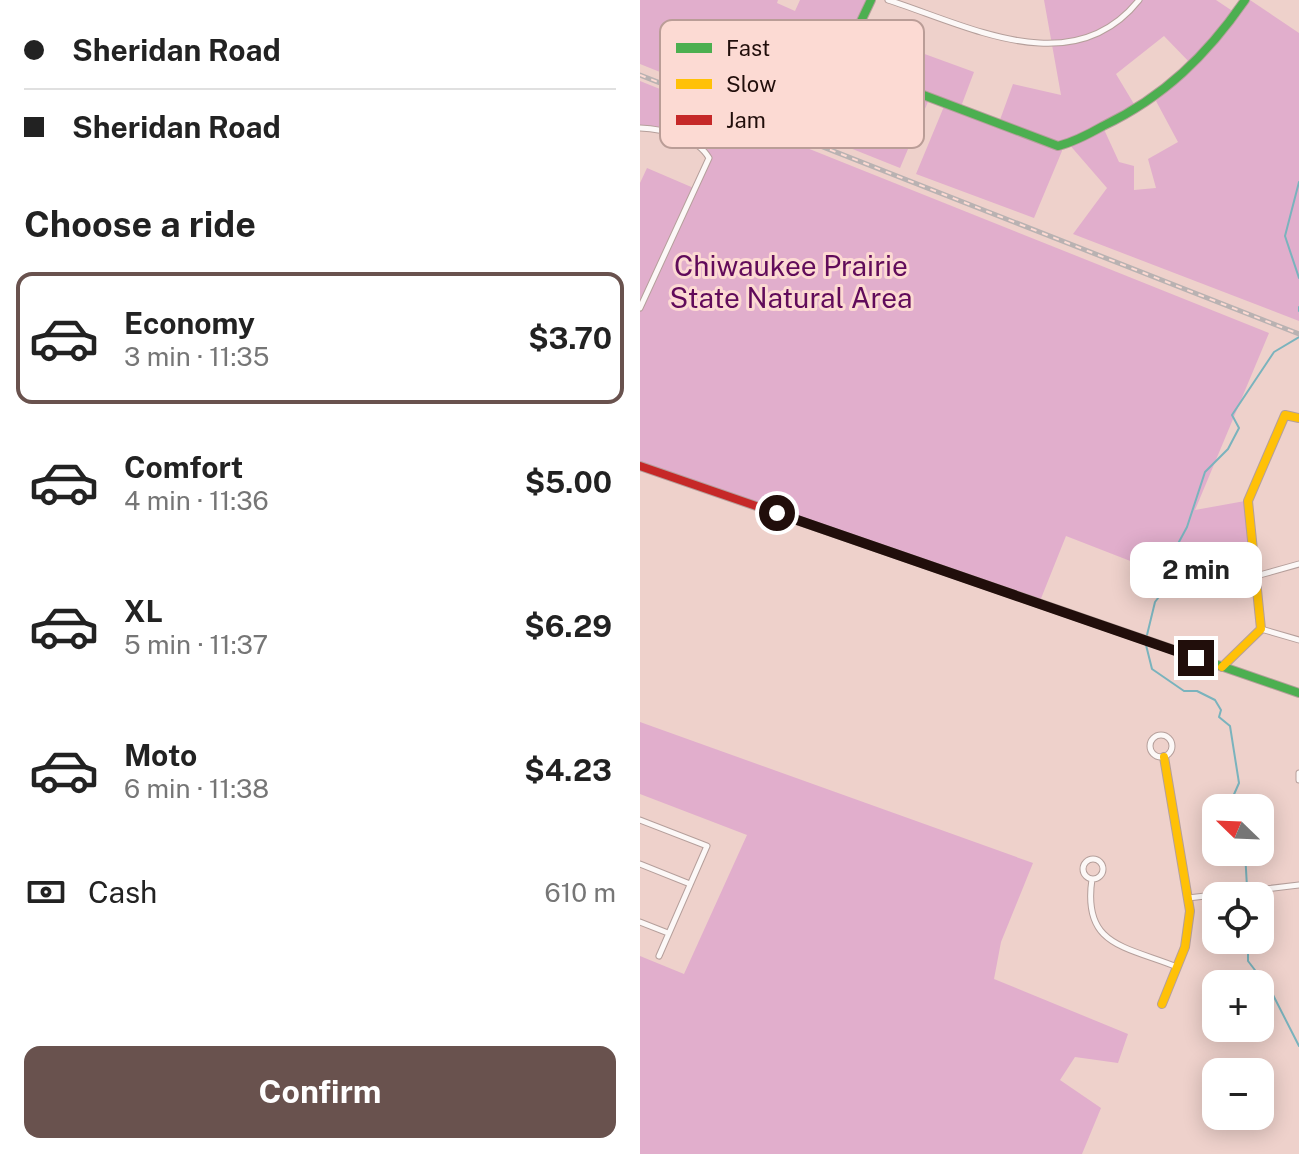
<!DOCTYPE html>
<meta charset="utf-8">
<style>
body{margin:0;font-family:"Public Sans",sans-serif;background:#f2f2f2;color:#222;height:100vh;display:flex;flex-direction:column;font-size:30px;white-space:nowrap}
*{box-sizing:border-box;margin:0}
p{font-size:26px;color:#767676}
.icon{flex:none;width:44px;height:44px;fill:none;stroke:currentColor;stroke-width:2;stroke-linecap:round;stroke-linejoin:round}
.map{position:relative;flex:1;overflow:hidden}
.sheet{display:flex;flex-direction:column;background:#fff;width:640px}
.sheet>*{flex:none}
.top-card{display:grid;align-content:center;height:176px;padding:0 24px;background:#fff}
.needle{width:52px;rotate:293deg}
.tools{position:absolute;left:562px;top:794px;display:grid;gap:16px}
.tools a{display:grid;place-items:center;width:72px;height:72px;border-radius:16px;background:#fff;box-shadow:0 4px 20px #0003;font-size:40px}
.end{position:absolute;width:36px;height:36px;margin:-18px;border:10px solid #210e0b;background:#fff;box-shadow:0 0 0 4px #fff}
.from{border-radius:50%}
.bubble{position:absolute;height:56px;border-radius:16px;background:#fff;box-shadow:0 4px 20px #0003;font-size:26px;font-weight:700;line-height:56px;text-align:center}
.top-card b{display:flex;align-items:center;gap:28px;height:76px;font-size:30px}
.top-card b+b{border-top:2px solid #e0e0e0}
.top-card i{width:20px;height:20px;background:#222}
ul{padding:0;list-style:none}
li{display:flex;align-items:center;gap:24px;height:132px;margin:0 16px 12px;padding:0 8px;border:4px solid transparent;border-radius:16px}
li div{flex:1}
li b{display:block;font-size:30px}
li em{font-style:normal;font-weight:700}
li.selected{border-color:#69524e}
li>.icon{width:72px;height:72px;stroke-width:1.5}
h2{padding:0 24px;font-size:36px;line-height:96px}
.pay{display:flex;align-items:center;gap:20px;height:88px;padding:0 24px;font-size:30px}
.pay p{margin-inline-start:auto}
.action{display:flex;gap:16px;margin-top:auto;padding:16px 24px}
.action a{flex:1;height:92px;border-radius:16px;background:#69524e;color:#fff;font-size:32px;font-weight:700;line-height:92px;text-align:center}
main{display:flex;flex:1;min-height:0}
.map>svg:first-child{display:block}
.green{fill:#e1aecc;fill-rule:evenodd}
.lines{fill:none;stroke-linecap:round;stroke-linejoin:round}
.stream{stroke:#7ab3bd;stroke-width:2}
.street-casing{stroke:#b59f9b;stroke-width:7}
.fast-casing{stroke:#b59f9b;stroke-width:10}
.slow-casing{stroke:#b59f9b;stroke-width:10}
.jam-casing{stroke:#b59f9b;stroke-width:10}
.street{stroke:#fcf8f7;stroke-width:5}
.fast{stroke:#4caf50;stroke-width:8}
.slow{stroke:#ffc107;stroke-width:8}
.jam{stroke:#c62828;stroke-width:8}
.rail-casing{stroke:#b9b2b2;stroke-width:5}
.rail{stroke:#fcdad3;stroke-width:2;stroke-dasharray:6;stroke-linecap:butt}
.route{stroke:#210e0b;stroke-width:10}
.labels{text-anchor:middle;stroke-width:6;stroke-linejoin:round;paint-order:stroke}
.park-label{font-size:28px;fill:#610b5a;stroke:#fcdad3}
.key{fill:#fcdad3;stroke:#ba9d97;stroke-width:2}
.key-label{font-size:22px;fill:#210e0b}
</style>
<main>
<section class="sheet">
<div class="top-card">
<b><i class="from"></i>Sheridan Road</b>
<b><i></i>Sheridan Road</b>
</div>
<h2>Choose a ride</h2>
<ul>
<li class="selected"><svg class="icon" aria-label="car" viewBox="0 0 24 24"><path d="M5 17H2v-5l4-1 3-4h7l3 4 3 1v5h-3M9 17h6M6 11h13"/><circle cx="7" cy="17" r="2"/><circle cx="17" cy="17" r="2"/></svg><div><b>Economy</b><p>3 min · 11:35</p></div><em>$3.70</em></li>
<li><svg class="icon" aria-label="car" viewBox="0 0 24 24"><path d="M5 17H2v-5l4-1 3-4h7l3 4 3 1v5h-3M9 17h6M6 11h13"/><circle cx="7" cy="17" r="2"/><circle cx="17" cy="17" r="2"/></svg><div><b>Comfort</b><p>4 min · 11:36</p></div><em>$5.00</em></li>
<li><svg class="icon" aria-label="car" viewBox="0 0 24 24"><path d="M5 17H2v-5l4-1 3-4h7l3 4 3 1v5h-3M9 17h6M6 11h13"/><circle cx="7" cy="17" r="2"/><circle cx="17" cy="17" r="2"/></svg><div><b>XL</b><p>5 min · 11:37</p></div><em>$6.29</em></li>
<li><svg class="icon" aria-label="car" viewBox="0 0 24 24"><path d="M5 17H2v-5l4-1 3-4h7l3 4 3 1v5h-3M9 17h6M6 11h13"/><circle cx="7" cy="17" r="2"/><circle cx="17" cy="17" r="2"/></svg><div><b>Moto</b><p>6 min · 11:38</p></div><em>$4.23</em></li>
</ul>
<div class="pay"><svg class="icon" aria-label="cash" viewBox="0 0 24 24"><path d="M3 7h18v10H3z"/><circle cx="12" cy="12" r="2"/></svg>Cash<p>610 m</p></div>
<div class="action"><a>Confirm</a></div>
</section>
<div class="map">
<svg width="659" height="1154" viewBox="0 0 659 1154">
<rect width="100%" height="100%" fill="#eed1cb"/>
<path class="green" d="M0,0H138L137,3L155,11L160,0H228L216,29L334,72L319,112L357,128L373,84L421,95L404,0H576L597,14L610,0L659,33V321L433,234L467,188L428,143L421,144L422,151L394,218L276,174L305,104L290,97L260,168L0,64ZM524,36L554,67L516,101L538,142L508,159L516,188L494,190V166L479,162L462,125L497,109L476,74Z
M0,81L629,333L555,510L605,501L611,580L590,584L583,597L426,536L400,601L0,463V183L7,168L56,189L69,157C63,135 21,126 0,126Z
M0,722L393,863L361,942L354,979L488,1034L478,1063L435,1057L420,1080L461,1108L442,1154H0V956L44,974L107,835L0,794Z"/>
<g class="lines">
<path class="stream" d="M659,182L645,236L659,278
M659,307V311
M507,635L515,602L528,585L533,553L547,527L565,472L588,449L599,428L592,415L634,352L659,337
M506,645L512,669L544,691H557L575,700L581,710L579,717L590,726L599,783L588,808
M605,852L607,887
M607,896V895
M608,940V961L631,991L659,1046"/>
<defs>
<path id="street" d="M248,0C329,26 433,83 499,0
M0,128C23,129 57,137 69,158L0,308
M616,576L659,564
M621,629L659,640
M510 746a11 11 0 1 1 22 0a11 11 0 1 1-22 0Z
M659,773V780
M0,820L67,846L19,956
M443 869a10 10 0 1 1 20 0a10 10 0 1 1-20 0Z
M0,864L50,884
M452,879C442,946 485,946 537,967
M548,898L659,885
M0,922L28,933"/>
<path id="fast" d="M231,0L207,51L212,68L418,146C434,142 449,134 463,126C524,97 567,55 605,0
M372,594L659,693"/>
<path id="slow" d="M582,667L621,629L608,501L645,415L659,418
M522,1004L545,947L550,911L524,757"/>
<path id="jam" d="M0,466L372,594"/>
</defs>
<use href="#street" class="street-casing"/>
<use href="#fast" class="fast-casing"/>
<use href="#slow" class="slow-casing"/>
<use href="#jam" class="jam-casing"/>
<use href="#street" class="street"/>
<use href="#fast" class="fast"/>
<use href="#slow" class="slow"/>
<use href="#jam" class="jam"/>
<defs>
<path id="rail" d="M0,75L659,334"/>
</defs>
<use href="#rail" class="rail-casing"/>
<use href="#rail" class="rail"/>
</g>
<g class="lines">
<path class="route" d="M137,513L556,658"/>
</g>
<g class="labels">
<g class="park-label">
<text x="151" y="276">Chiwaukee Prairie<tspan x="151" dy="32">State Natural Area</tspan></text>
</g>
</g>
<rect x="20" y="20" width="264" height="128" rx="12" class="key"/>
<rect x="36" y="43" width="36" height="10" fill="#4caf50"/>
<rect x="36" y="79" width="36" height="10" fill="#ffc107"/>
<rect x="36" y="115" width="36" height="10" fill="#c62828"/>
<g class="key-label">
<text x="86" y="56">Fast</text>
<text x="86" y="92">Slow</text>
<text x="86" y="128">Jam</text>
</g>
</svg>
<div class="tools">
<a><svg class="needle" viewBox="-14 -14 28 28"><path d="M0-13l5 13h-10z" fill="#e53935"/><path d="M0 13l5-13h-10z" fill="#767676"/></svg></a>
<a><svg class="icon" aria-label="locate" viewBox="0 0 24 24"><circle cx="12" cy="12" r="6"/><path d="M12 2v4M12 18v4M2 12h4M18 12h4"/></svg></a>
<a>+</a>
<a>−</a>
</div>
<i class="end from" style="left:137px;top:513px"></i>
<i class="end" style="left:556px;top:658px"></i>
<div class="bubble" style="left:490px;top:542px;width:132px">2 min</div>
</div>
</main>
